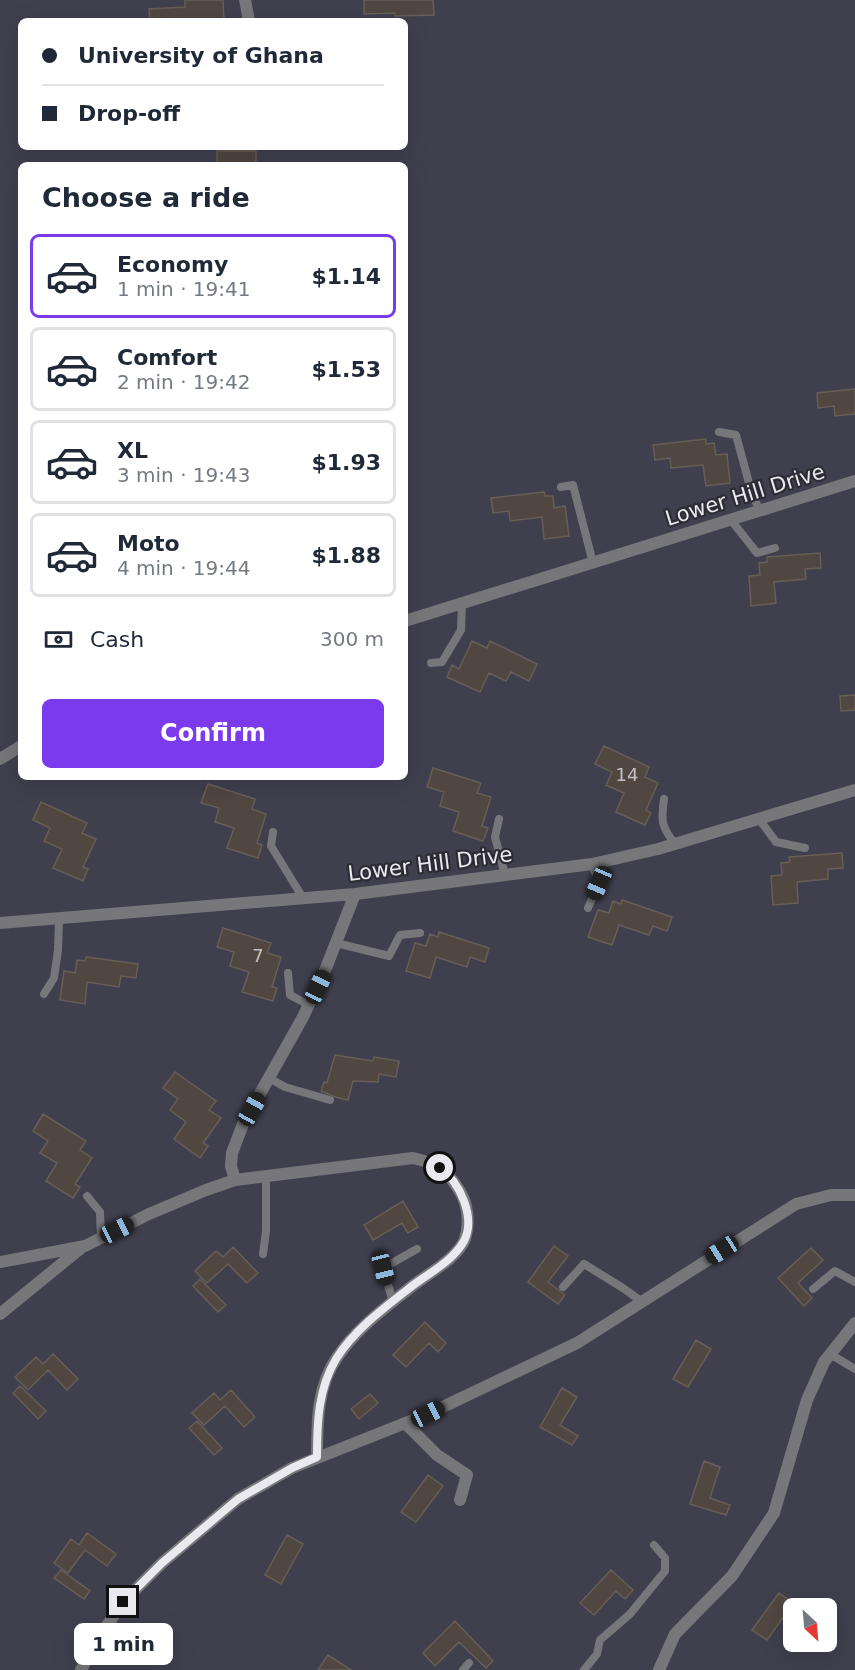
<!DOCTYPE html>
<meta charset="utf-8">
<style>
body{margin:0;font-family:"DejaVu Sans",sans-serif;background:#f6f6f7;color:#1f2937;height:100vh;display:flex;flex-direction:column;font-size:22px;white-space:nowrap}
*{box-sizing:border-box;margin:0}
p{font-size:20px;color:#747a83}
.icon{flex:none;width:33px;height:33px;fill:none;stroke:currentColor;stroke-width:2;stroke-linecap:round;stroke-linejoin:round}
.map{position:relative;flex:1;overflow:hidden}
.sheet{position:absolute;left:18px;top:162px;width:390px;height:618px;display:flex;flex-direction:column;background:#fff;border-radius:9px;box-shadow:0 6px 24px #0002}
.sheet>*{flex:none}
.banner{position:absolute;left:18px;top:18px;width:390px;height:132px;border-radius:9px;box-shadow:0 6px 24px #0002;display:grid;align-content:center;height:132px;padding:0 24px;background:#fff}
.needle{width:39px;rotate:154deg}
.controls{position:absolute;left:783px;top:1598px;display:grid;gap:12px}
.controls a{display:grid;place-items:center;width:54px;height:54px;border-radius:9px;background:#fff;box-shadow:0 6px 24px #0002;font-size:30px}
.end{position:absolute;width:27px;height:27px;margin:-14px;border:8px solid #eae9ef;background:#111;box-shadow:0 0 0 3px #111}
.from{border-radius:50%}
.bubble{position:absolute;height:42px;border-radius:9px;background:#fff;box-shadow:0 6px 24px #0002;font-size:20px;font-weight:700;line-height:42px;text-align:center}
.car{position:absolute;width:18px;height:36px;margin:-18px -9px;border-radius:8px;box-shadow:0 0 4px 2px #0007;background:linear-gradient(#222 24%,#8ab4d8 0 40%,#222 0 76%,#8ab4d8 0 86%,#222 0)}
.banner b{display:flex;align-items:center;gap:21px;height:57px;font-size:22px}
.banner b+b{border-top:2px solid #e0e1e3}
.banner i{width:15px;height:15px;background:#1f2937}
ul{padding:0;list-style:none}
li{display:flex;align-items:center;gap:18px;height:84px;margin:0 12px 9px;padding:0 12px;border:3px solid #e0e1e3;border-radius:9px}
li div{flex:1}
li b{display:block;font-size:22px}
li em{font-style:normal;font-weight:700}
li.on{border-color:#7c3aed}
li>.icon{width:54px;height:54px;stroke-width:1.5}
h2{padding:0 24px;font-size:27px;line-height:72px}
.pay{display:flex;align-items:center;gap:15px;height:66px;padding:0 24px;font-size:22px}
.pay p{margin-inline-start:auto}
.primary-button{display:flex;gap:12px;margin-top:auto;padding:12px 24px}
.primary-button a{flex:1;height:69px;border-radius:9px;background:#7c3aed;color:#fff;font-size:24px;font-weight:700;line-height:69px;text-align:center}
.map>svg:first-child{display:block}
.built{fill:#403f4e;fill-rule:evenodd}
.building{fill:#4f4740;stroke:#675e57;stroke-width:1.5}
.lines{fill:none;stroke-linecap:round;stroke-linejoin:round}
.service{stroke:#77777b;stroke-width:8}
.minor{stroke:#77777b;stroke-width:12}
.route{stroke:#eae9ef;stroke-width:8}
.labels{text-anchor:middle;stroke-width:4.5;stroke-linejoin:round;paint-order:stroke}
.number-label{font-size:18px;fill:#c3c0c3}
.street-label{font-size:21px;fill:#eae9ef;stroke:#2d2c35}
</style>
<div class="map">
<svg width="855" height="1670" viewBox="0 0 855 1670">
<rect width="100%" height="100%" fill="#37363f"/>
<path class="built" d="M0,0H855V1670H0ZM21,21H405V147H21ZM21,165H405V777H21ZM794,1608H826V1641H794Z"/>
<path class="building" d="M185,0H223L224,21H150L149,9L185,7Z
M364,0H433L434,15L395,16V13L364,14Z
M217,151H256V165H217Z
M855,389V414L835,416L834,406L818,408L817,393Z
M706,439V444L714,443L716,455L727,454L730,483L706,486L703,465L671,468L670,458L655,460L653,445Z
M544,492L545,496H553L554,508L565,506L569,536L544,539L542,517L510,521L509,511L493,513L491,498Z
M820,553L821,568L805,569L806,579L774,582L776,603L751,606L749,576L760,575L759,563L767,562V557Z
M472,641L487,648L490,641L537,664L529,681L511,672L506,681L489,673L480,692L447,677L452,665L459,669Z
M855,695V710L841,711L840,696Z
M604,746L649,767L645,777L658,783L646,810L651,813L645,825L616,812L624,793L606,785L612,772L595,764Z
M433,768L481,783L477,793L491,797L482,826L488,828L483,841L453,831L459,812L440,806L444,792L427,787Z
M208,784L255,799L252,809L266,814L257,843L262,845L258,858L227,848L234,828L215,822L219,808L201,803Z
M41,802L87,823L82,833L96,839L83,867L88,869L83,881L53,868L62,849L44,841L50,828L33,820Z
M842,853L843,868L828,869V879L797,882L798,903L773,905L771,876L782,875L781,863L790,862L789,857Z
M622,900L672,917L667,931L653,926L649,935L619,925L612,945L588,937L598,910L609,913L613,901L621,904Z
M223,928L271,943L267,953L281,957L272,987L277,988L273,1001L242,992L249,972L230,966L234,952L217,947Z
M439,932L489,948L485,962L470,957L467,967L436,957L430,978L406,971L415,943L426,946L430,934L438,937Z
M86,957L138,964L136,978L121,976L119,987L87,982L85,1004L60,1000L64,971L75,973L77,960L85,961Z
M335,1055L373,1061L374,1057L399,1061L396,1077L379,1074L378,1082L353,1081L348,1100L335,1097L321,1091L324,1082L327,1083Z
M175,1072L216,1101L209,1110L221,1118L203,1143L208,1146L200,1158L174,1139L186,1122L170,1110L178,1099L163,1088Z
M43,1114L86,1141L80,1150L92,1158L75,1184L80,1187L73,1198L46,1181L57,1163L40,1153L48,1141L33,1131Z
M403,1201L418,1227L408,1233L402,1223L373,1240L364,1225Z
M554,1246L568,1256L548,1282L565,1295L558,1304L528,1282Z
M233,1247L258,1273L247,1283L228,1264L207,1283L195,1271L216,1251L223,1257Z
M811,1248L823,1260L798,1283L812,1298L804,1306L778,1278Z
M200,1279L226,1305L218,1312L193,1286Z
M425,1322L446,1343L438,1352L429,1343L406,1367L393,1355Z
M696,1340L711,1349L688,1387L673,1379Z
M53,1354L78,1379L67,1390L48,1370L28,1390L15,1377L36,1357L43,1364Z
M20,1386L46,1411L38,1419L13,1393Z
M562,1388L577,1397L560,1425L578,1436L572,1445L540,1427Z
M231,1390L255,1417L244,1427L225,1406L204,1425L192,1413L214,1393L220,1400Z
M370,1394L378,1403L359,1419L351,1409Z
M197,1421L222,1448L214,1455L189,1428Z
M704,1461L720,1467L710,1498L730,1505L726,1515L690,1504Z
M428,1475L443,1486L416,1522L401,1512Z
M87,1533L116,1554L107,1566L85,1550L68,1573L54,1563L71,1539L79,1545Z
M287,1535L303,1544L281,1584L265,1575Z
M61,1570L90,1591L84,1599L54,1578Z
M611,1570L633,1590L625,1599L616,1591L594,1615L580,1603Z
M779,1593L794,1604V1618L786,1613L767,1640L752,1630Z
M455,1621L493,1661L486,1668L459,1642L435,1666L423,1653Z
M328,1655L351,1670H318Z"/>
<g class="lines">
<path class="service" d="M719,432L736,435L752,494L760,511
M561,487L573,485L593,563
M731,520L757,553L775,548
M431,663L442,662L461,630L462,603
M664,799C661,821 661,826 675,844
M499,819L495,837L505,875
M759,819L776,842L805,848
M273,832L271,846L303,898
M588,908L599,883L592,864
M336,943L389,956L400,935L420,933
M288,973L290,995L309,1005
M44,994L54,978L58,950L59,919
M269,1078L285,1087L330,1100
M87,1196L100,1212L101,1238
M263,1254L266,1231V1176
M563,1287L584,1264L623,1288L641,1301
M813,1289L835,1271L855,1282
M393,1302L383,1268L417,1249
M830,1354L855,1369
M463,1670L469,1663
M584,1670L597,1654L600,1640L630,1614L665,1571V1558L654,1545"/>
<path class="minor" d="M245,0L249,21
M405,621L855,481
M0,759L21,746
M0,923L355,894L592,864L658,849L855,790
M235,1180L231,1166L232,1153L243,1124L303,1017L326,968L355,894
M0,1262L85,1246L149,1214L206,1190L235,1180L413,1158C436,1163 447,1170 459,1190C468,1203 470,1224 465,1239C458,1258 426,1275 411,1287C385,1308 357,1328 338,1356C317,1385 317,1422 317,1457
M0,1314L81,1248
M405,1423L437,1455L467,1475L460,1500
M81,1670L98,1639L123,1602L162,1563L238,1499L292,1468L428,1414L577,1343L796,1204L831,1195H855
M659,1670L675,1634L732,1576L774,1513L807,1400L824,1362L855,1323"/>
</g>
<g class="lines">
<path class="route" d="M123,1602L162,1563L238,1499L292,1468L317,1457C317,1423 318,1389 336,1359C354,1330 385,1307 412,1286C429,1273 453,1261 464,1241C476,1218 460,1182 440,1168"/>
</g>
<g class="labels">
<g class="number-label">
<text x="627" y="781">14</text>
<text x="258" y="962">7</text>
</g>
<g class="street-label">
<text transform="translate(745 495) rotate(-17)" y="7">Lower Hill Drive</text>
<text transform="translate(430 864) rotate(-7)" y="7">Lower Hill Drive</text>
</g>
</g>
</svg>
<div class="controls">
<a><svg class="needle" viewBox="-14 -14 28 28"><path d="M0-13l5 13h-10z" fill="#e53935"/><path d="M0 13l5-13h-10z" fill="#747a83"/></svg></a>
</div>
<i class="end from" style="left:440px;top:1168px"></i>
<i class="end" style="left:123px;top:1602px"></i>
<div class="bubble" style="left:74px;top:1623px;width:99px">1 min</div>
<i class="car" style="left:599px;top:883px;rotate:203deg"></i>
<i class="car" style="left:318px;top:987px;rotate:25deg"></i>
<i class="car" style="left:252px;top:1109px;rotate:29deg"></i>
<i class="car" style="left:117px;top:1230px;rotate:64deg"></i>
<i class="car" style="left:722px;top:1250px;rotate:238deg"></i>
<i class="car" style="left:383px;top:1268px;rotate:166deg"></i>
<i class="car" style="left:428px;top:1414px;rotate:64deg"></i>
<div class="banner">
<b><i class="from"></i>University of Ghana</b>
<b><i></i>Drop-off</b>
</div>
<section class="sheet">
<h2>Choose a ride</h2>
<ul>
<li class="on"><svg class="icon" aria-label="car" viewBox="0 0 24 24"><path d="M5 17H2v-5l4-1 3-4h7l3 4 3 1v5h-3M9 17h6M6 11h13"/><circle cx="7" cy="17" r="2"/><circle cx="17" cy="17" r="2"/></svg><div><b>Economy</b><p>1 min · 19:41</p></div><em>$1.14</em></li>
<li><svg class="icon" aria-label="car" viewBox="0 0 24 24"><path d="M5 17H2v-5l4-1 3-4h7l3 4 3 1v5h-3M9 17h6M6 11h13"/><circle cx="7" cy="17" r="2"/><circle cx="17" cy="17" r="2"/></svg><div><b>Comfort</b><p>2 min · 19:42</p></div><em>$1.53</em></li>
<li><svg class="icon" aria-label="car" viewBox="0 0 24 24"><path d="M5 17H2v-5l4-1 3-4h7l3 4 3 1v5h-3M9 17h6M6 11h13"/><circle cx="7" cy="17" r="2"/><circle cx="17" cy="17" r="2"/></svg><div><b>XL</b><p>3 min · 19:43</p></div><em>$1.93</em></li>
<li><svg class="icon" aria-label="car" viewBox="0 0 24 24"><path d="M5 17H2v-5l4-1 3-4h7l3 4 3 1v5h-3M9 17h6M6 11h13"/><circle cx="7" cy="17" r="2"/><circle cx="17" cy="17" r="2"/></svg><div><b>Moto</b><p>4 min · 19:44</p></div><em>$1.88</em></li>
</ul>
<div class="pay"><svg class="icon" aria-label="cash" viewBox="0 0 24 24"><path d="M3 7h18v10H3z"/><circle cx="12" cy="12" r="2"/></svg>Cash<p>300 m</p></div>
<div class="primary-button"><a>Confirm</a></div>
</section>
</div>
